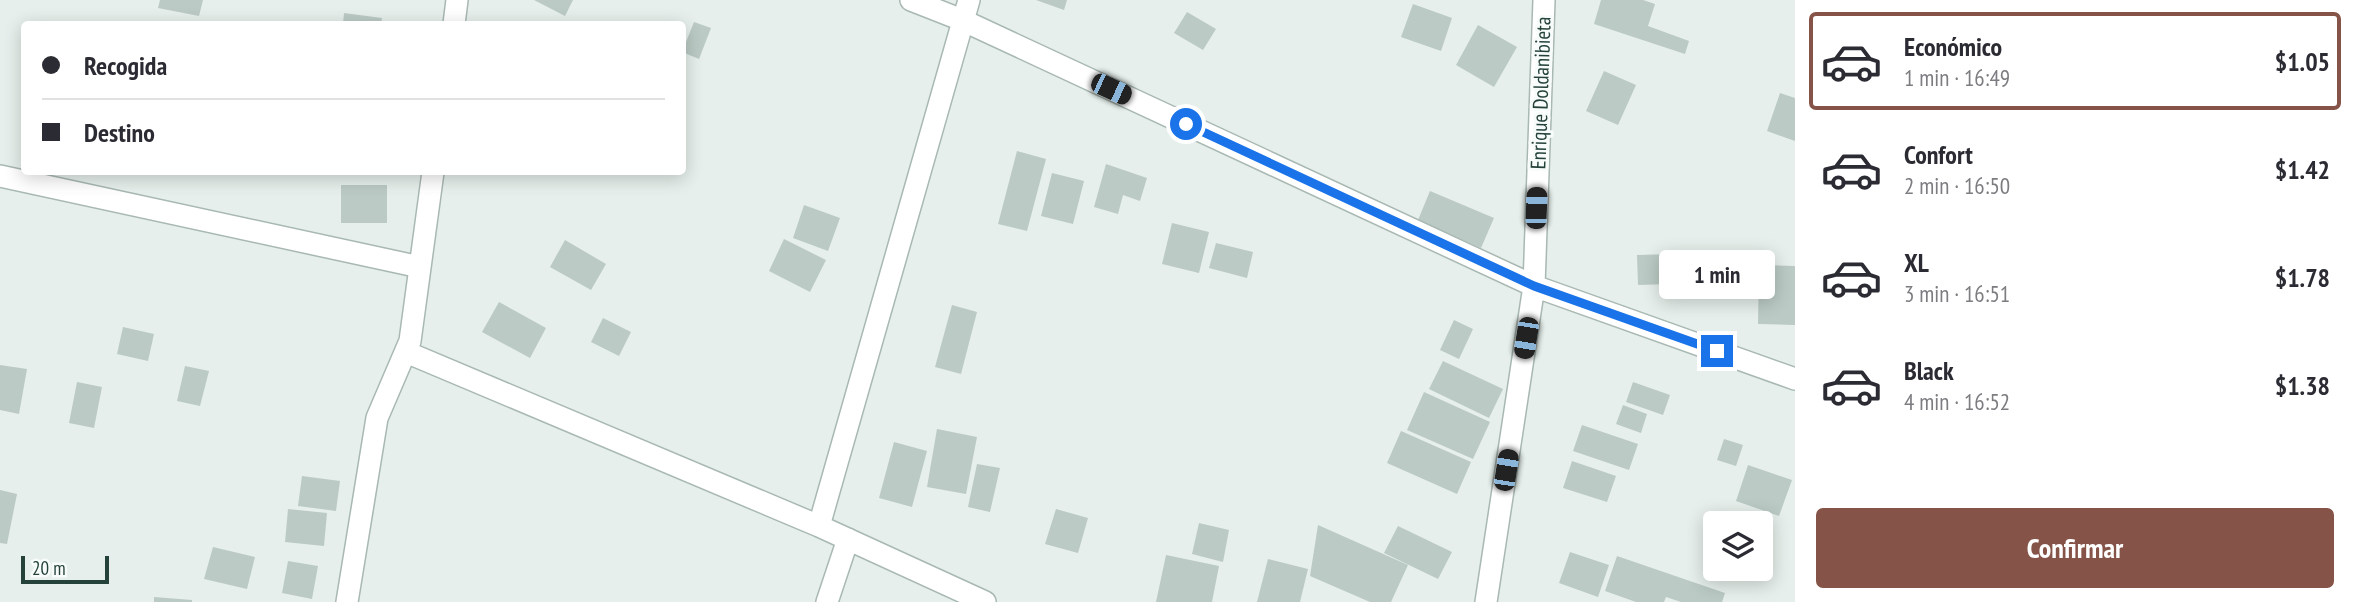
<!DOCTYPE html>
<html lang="es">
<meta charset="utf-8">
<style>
body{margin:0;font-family:"PT Sans Narrow",sans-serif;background:#f2f2f3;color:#2b2b33;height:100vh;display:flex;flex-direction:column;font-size:26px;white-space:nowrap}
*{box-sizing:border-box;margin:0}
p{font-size:23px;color:#7c7c81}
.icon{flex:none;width:38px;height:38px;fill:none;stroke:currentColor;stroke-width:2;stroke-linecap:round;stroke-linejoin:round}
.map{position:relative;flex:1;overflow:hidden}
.drawer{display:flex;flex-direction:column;background:#fff;width:560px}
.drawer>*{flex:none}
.hud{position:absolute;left:21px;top:21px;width:665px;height:154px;border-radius:7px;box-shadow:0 4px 18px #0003;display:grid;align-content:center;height:154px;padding:0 21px;background:#fff}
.tools{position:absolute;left:1703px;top:511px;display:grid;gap:14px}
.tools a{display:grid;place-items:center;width:70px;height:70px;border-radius:7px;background:#fff;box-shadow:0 4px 18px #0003;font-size:35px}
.scale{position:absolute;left:21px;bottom:18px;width:88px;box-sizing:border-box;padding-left:7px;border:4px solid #24423a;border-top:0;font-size:19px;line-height:24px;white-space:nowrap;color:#24423a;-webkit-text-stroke:5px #f7fbf9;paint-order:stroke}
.end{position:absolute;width:32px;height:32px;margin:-16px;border:9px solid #1a73e8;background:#fff;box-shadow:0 0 0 4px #fff}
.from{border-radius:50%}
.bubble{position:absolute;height:49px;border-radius:7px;background:#fff;box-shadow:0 4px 18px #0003;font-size:23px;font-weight:600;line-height:49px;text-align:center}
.car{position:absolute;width:21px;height:42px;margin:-21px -10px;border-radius:9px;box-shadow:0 0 5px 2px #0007;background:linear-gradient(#222 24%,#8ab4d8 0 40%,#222 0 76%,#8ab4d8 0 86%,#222 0)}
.hud b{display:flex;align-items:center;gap:24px;height:66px;font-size:26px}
.hud b+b{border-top:2px solid #e1e1e2}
.hud i{width:18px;height:18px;background:#2b2b33}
ul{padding:12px 0 0;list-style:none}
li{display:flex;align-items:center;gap:21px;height:98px;margin:0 14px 10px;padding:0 7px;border:4px solid transparent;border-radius:7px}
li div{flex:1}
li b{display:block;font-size:26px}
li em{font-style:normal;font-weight:600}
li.active{border-color:#855347}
li>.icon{width:63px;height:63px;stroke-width:1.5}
.button{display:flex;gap:14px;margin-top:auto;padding:14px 21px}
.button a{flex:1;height:80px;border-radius:7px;background:#855347;color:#fff;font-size:28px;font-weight:600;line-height:80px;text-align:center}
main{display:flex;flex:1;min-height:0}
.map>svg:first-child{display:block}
.building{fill:#bbcac4}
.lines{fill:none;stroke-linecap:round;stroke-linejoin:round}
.minor-casing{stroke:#a8b8b2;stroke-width:24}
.minor{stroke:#fff;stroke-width:21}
.route{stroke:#1a73e8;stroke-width:9}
.labels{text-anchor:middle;stroke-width:6;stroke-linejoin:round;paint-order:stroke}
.street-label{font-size:21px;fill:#24423a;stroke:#f7fbf9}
</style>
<main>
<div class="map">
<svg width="1795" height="602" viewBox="0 0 1795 602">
<rect width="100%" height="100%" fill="#e6efeb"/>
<path class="building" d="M160,0H203L199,16L158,8Z
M534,0H573L565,16Z
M1036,0H1067L1064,10Z
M1601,0H1643L1655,4L1648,26L1689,41L1685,54L1594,24Z
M1413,4L1452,18L1441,51L1401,37Z
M1187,12L1216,29L1203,50L1174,33Z
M344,13L382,18L381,24H343Z
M694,22L711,28L699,59L682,52Z
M1478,25L1517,47L1494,87L1456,65Z
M1604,71L1636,85L1618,125L1586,111Z
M1780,93L1795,98V141L1767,131Z
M1017,151L1046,159L1027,231L998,224Z
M1106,164L1147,178L1140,201L1123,195L1118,214L1094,207Z
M1052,173L1084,181L1073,224L1041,216Z
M341,185H387V223H341Z
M1430,191L1494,218L1481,248L1418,220Z
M804,205L840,218L828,251L793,238Z
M1172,223L1209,232L1199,273L1162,264Z
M784,239L826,260L810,292L769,271Z
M565,240L606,264L591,290L550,267Z
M1216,243L1253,252L1247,278L1209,268Z
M1671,254L1672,284L1638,285L1637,255Z
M1759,265L1795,266V325L1758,324Z
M499,302L546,328L530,358L482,332Z
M952,305L977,312L961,374L935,367Z
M603,318L631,332L619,356L591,342Z
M1454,320L1473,329L1459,359L1440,350Z
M123,327L154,334L148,361L117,354Z
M1443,361L1503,389L1489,418L1429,389Z
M0,365L27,369L19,414L0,410Z
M185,366L209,371L200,406L177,401Z
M77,382L102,387L94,428L69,423Z
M1633,382L1670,395L1663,415L1626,402Z
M1424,392L1490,422L1473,459L1407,430Z
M1623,405L1647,414L1641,433L1616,424Z
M1582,425L1638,444L1629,470L1573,451Z
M937,429L977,437L966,494L927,487Z
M1401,431L1471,462L1457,494L1387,463Z
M1724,439L1743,445L1736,466L1717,460Z
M894,442L927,451L912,507L879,498Z
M1572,461L1616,476L1607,502L1563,488Z
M977,464L1000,468L990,512L968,507Z
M1748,465L1792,480L1779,516L1736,501Z
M302,476L340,481L336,511L298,506Z
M0,490L17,494L7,544L0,543Z
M288,509L327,513L324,546L285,542Z
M1056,509L1088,518L1078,553L1045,544Z
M1199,523L1229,530L1223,562L1192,554Z
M1318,525L1408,565L1391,602H1370L1310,576Z
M1398,526L1452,552L1438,579L1384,553Z
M213,547L255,557L247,589L204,579Z
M1570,552L1609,565L1598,597L1559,583Z
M1166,555L1219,566L1212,602H1156Z
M1617,556L1725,593L1722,602H1681L1666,597L1664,602H1636L1605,591Z
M1268,559L1308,569L1300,602H1257Z
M288,561L318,566L312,599L282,593Z
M154,597L192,600V602H154Z"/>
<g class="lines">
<defs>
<path id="minor" d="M911,0L962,20L1534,286L1795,379
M454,24L457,0
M0,176L420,267
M406,352L819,526L985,602
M819,526L969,0
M347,602L377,418L410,341L433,172
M827,602L848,539
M1486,602L1534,286L1544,0"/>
</defs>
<use href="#minor" class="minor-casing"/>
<use href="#minor" class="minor"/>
</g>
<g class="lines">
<path class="route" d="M1186,124L1534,286L1717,351"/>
</g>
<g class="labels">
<g class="street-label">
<text transform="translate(1541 93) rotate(-88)" y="7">Enrique Doldanibieta</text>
</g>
</g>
</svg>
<div class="tools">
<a><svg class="icon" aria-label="layers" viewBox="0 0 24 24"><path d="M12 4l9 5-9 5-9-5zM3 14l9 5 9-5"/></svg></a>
</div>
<div class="scale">20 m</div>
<i class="end from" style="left:1186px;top:124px"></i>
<i class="end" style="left:1717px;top:351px"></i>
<div class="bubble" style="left:1659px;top:250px;width:116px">1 min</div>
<i class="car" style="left:1111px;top:89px;rotate:115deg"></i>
<i class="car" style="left:1536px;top:208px;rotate:2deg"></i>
<i class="car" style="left:1526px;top:338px;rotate:189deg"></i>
<i class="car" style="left:1506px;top:470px;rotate:9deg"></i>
<div class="hud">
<b><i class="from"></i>Recogida</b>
<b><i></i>Destino</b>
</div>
</div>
<section class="drawer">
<ul>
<li class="active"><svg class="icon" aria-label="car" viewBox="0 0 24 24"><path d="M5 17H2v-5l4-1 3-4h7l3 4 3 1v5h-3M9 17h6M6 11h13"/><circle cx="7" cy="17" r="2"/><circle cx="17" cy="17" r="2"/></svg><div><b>Económico</b><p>1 min · 16:49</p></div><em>$1.05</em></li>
<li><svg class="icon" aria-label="car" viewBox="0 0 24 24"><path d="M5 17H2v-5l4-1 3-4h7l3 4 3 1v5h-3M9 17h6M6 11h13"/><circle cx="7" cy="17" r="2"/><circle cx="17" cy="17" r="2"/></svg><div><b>Confort</b><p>2 min · 16:50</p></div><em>$1.42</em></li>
<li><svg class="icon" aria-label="car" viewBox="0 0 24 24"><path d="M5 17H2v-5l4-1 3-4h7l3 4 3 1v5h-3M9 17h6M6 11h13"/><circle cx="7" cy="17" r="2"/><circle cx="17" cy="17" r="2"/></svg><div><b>XL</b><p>3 min · 16:51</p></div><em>$1.78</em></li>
<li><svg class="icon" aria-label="car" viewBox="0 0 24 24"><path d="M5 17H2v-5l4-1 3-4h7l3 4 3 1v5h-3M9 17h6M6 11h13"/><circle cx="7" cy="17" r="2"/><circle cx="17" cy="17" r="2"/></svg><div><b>Black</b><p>4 min · 16:52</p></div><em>$1.38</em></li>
</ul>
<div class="button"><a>Confirmar</a></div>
</section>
</main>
